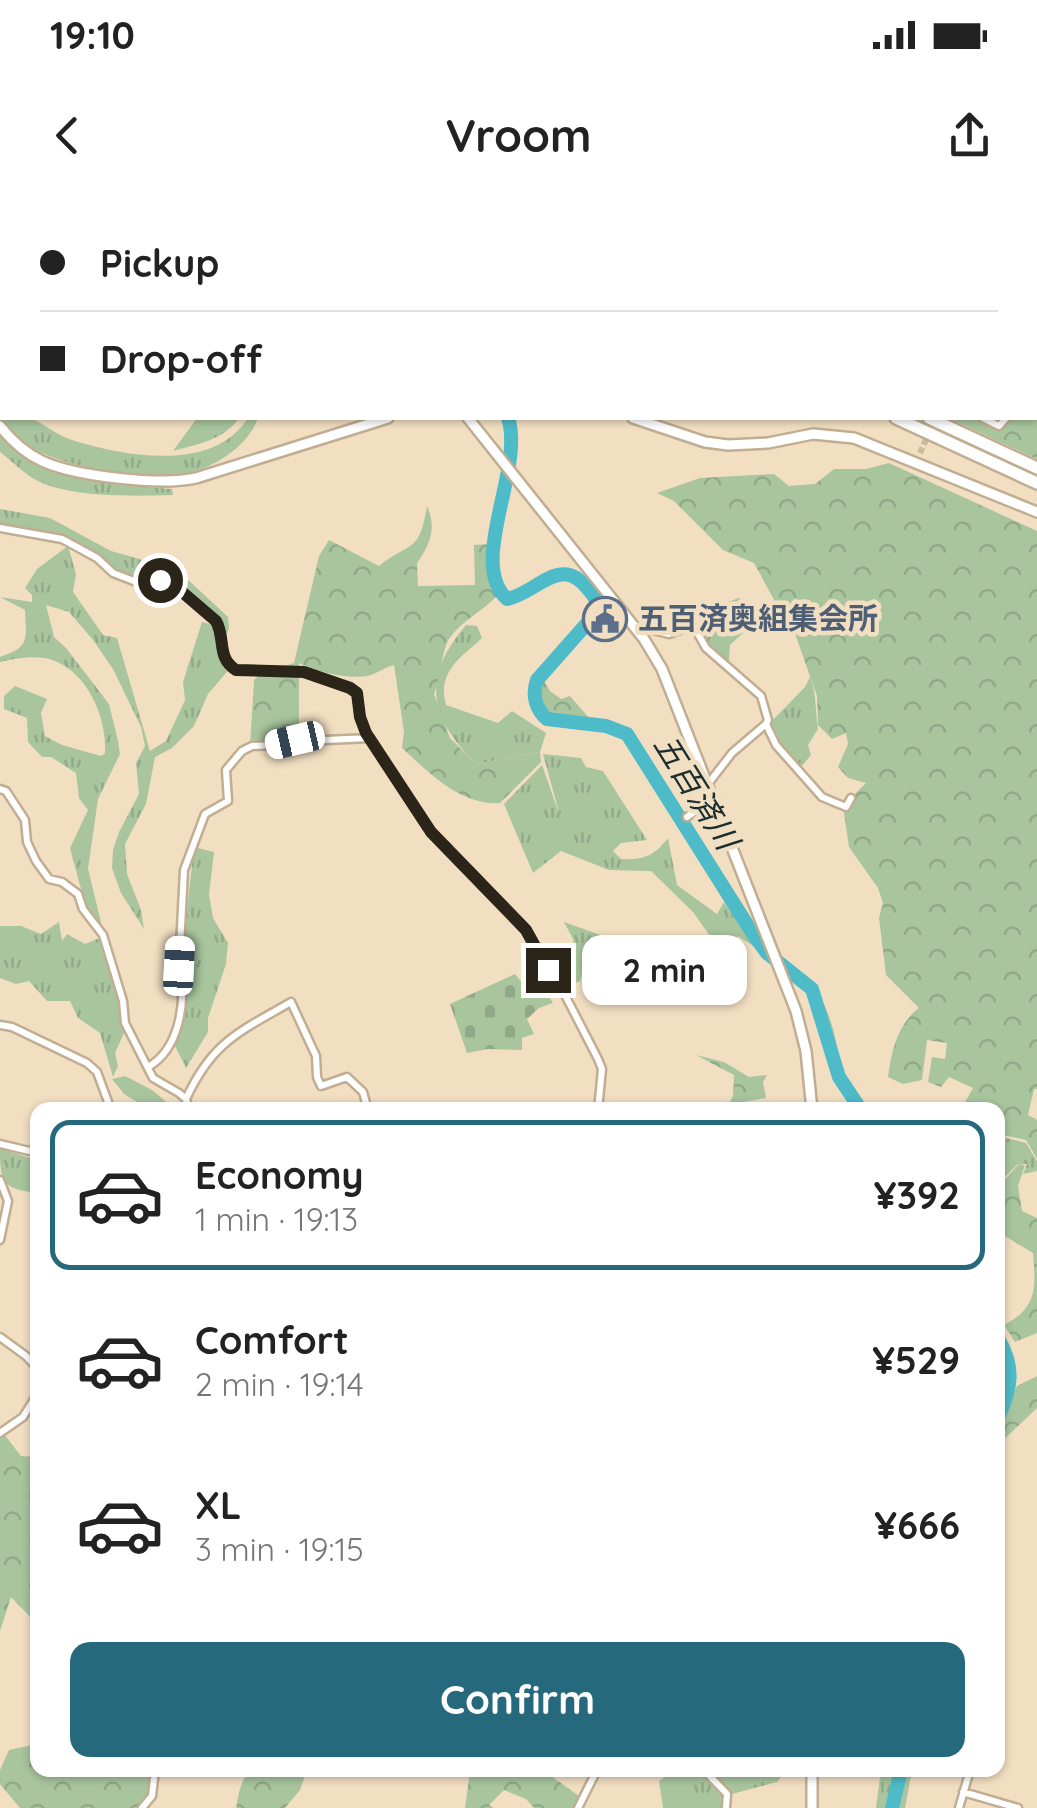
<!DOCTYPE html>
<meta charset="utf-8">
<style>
body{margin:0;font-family:Quicksand,"Noto Sans JP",sans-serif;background:#f6f6f6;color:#222;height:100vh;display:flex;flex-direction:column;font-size:38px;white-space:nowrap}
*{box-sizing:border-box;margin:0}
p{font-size:32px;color:#767676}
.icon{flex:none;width:55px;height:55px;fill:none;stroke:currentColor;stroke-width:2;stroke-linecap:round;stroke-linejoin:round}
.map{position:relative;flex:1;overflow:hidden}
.side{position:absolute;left:30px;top:902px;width:975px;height:675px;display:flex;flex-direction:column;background:#fff;border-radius:20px;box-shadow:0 2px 8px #0004}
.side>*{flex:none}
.hud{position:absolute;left:0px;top:0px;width:1038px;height:220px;box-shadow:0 2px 8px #0004;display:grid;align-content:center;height:220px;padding:0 40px;background:#fff}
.end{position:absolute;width:45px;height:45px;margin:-22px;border:12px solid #2b2419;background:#fff;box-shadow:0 0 0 5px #fff}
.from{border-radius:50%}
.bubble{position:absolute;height:70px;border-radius:20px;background:#fff;box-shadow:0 2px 8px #0004;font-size:32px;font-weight:700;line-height:70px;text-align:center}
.car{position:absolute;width:30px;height:60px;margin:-30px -15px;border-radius:12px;box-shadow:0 0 8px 2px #0007;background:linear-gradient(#fff 24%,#345 0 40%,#fff 0 76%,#345 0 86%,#fff 0)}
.hud b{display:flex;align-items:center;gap:35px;height:95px;font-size:38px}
.hud b+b{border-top:2px solid #e0e0e0}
.hud i{width:25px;height:25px;background:#222}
ul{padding:18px 0 0;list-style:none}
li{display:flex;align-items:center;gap:30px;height:150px;margin:0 20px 15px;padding:0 20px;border:5px solid transparent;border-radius:20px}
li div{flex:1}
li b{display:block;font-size:38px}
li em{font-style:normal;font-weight:700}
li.active{border-color:#27697c}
li>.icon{width:90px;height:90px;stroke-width:1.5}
.primary-button{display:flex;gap:20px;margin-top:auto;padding:20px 40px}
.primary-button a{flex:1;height:115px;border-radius:20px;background:#27697c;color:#fff;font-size:40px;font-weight:700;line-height:115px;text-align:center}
.status{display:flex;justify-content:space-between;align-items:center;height:70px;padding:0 50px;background:#fff;direction:ltr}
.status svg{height:28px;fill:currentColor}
header{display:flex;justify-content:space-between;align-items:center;height:130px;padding:0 40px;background:#fff;font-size:45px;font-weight:700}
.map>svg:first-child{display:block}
.grass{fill:url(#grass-tufts)}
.forest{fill:url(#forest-crowns)}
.cemetery{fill:url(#cemetery-stones)}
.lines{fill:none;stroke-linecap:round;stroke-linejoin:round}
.river{stroke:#4ebbc8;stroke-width:14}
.street-tunnel{stroke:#cabaa0;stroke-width:6;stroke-dasharray:6 3;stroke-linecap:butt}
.street-casing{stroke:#c1ae92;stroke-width:11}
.secondary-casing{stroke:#c1ae92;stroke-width:14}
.highway-casing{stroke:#c1ae92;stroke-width:16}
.street{stroke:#fff;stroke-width:6}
.secondary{stroke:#fff;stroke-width:9}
.highway{stroke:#fff;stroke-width:11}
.route{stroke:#2b2419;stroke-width:12}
.labels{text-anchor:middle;stroke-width:9;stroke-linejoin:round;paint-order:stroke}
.service-label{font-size:30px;font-weight:bold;fill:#4e5e75;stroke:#f2dfc2;text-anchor:start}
.water-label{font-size:32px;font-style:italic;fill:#1a2e30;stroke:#f2dfc2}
</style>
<div class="status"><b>19:10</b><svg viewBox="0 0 49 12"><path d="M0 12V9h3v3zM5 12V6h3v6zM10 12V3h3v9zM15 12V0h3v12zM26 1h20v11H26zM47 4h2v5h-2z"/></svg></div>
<header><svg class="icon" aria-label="back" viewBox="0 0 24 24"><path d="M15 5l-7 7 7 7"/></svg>Vroom<svg class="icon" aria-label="share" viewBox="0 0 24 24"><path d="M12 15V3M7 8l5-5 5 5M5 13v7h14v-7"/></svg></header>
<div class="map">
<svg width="1037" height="1608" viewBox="0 0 1037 1608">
<defs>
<pattern id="grass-tufts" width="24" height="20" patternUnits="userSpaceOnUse" patternTransform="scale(2.5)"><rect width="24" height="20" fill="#a8c59e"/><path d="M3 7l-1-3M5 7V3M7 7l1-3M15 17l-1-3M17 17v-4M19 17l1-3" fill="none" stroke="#91a988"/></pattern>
<pattern id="forest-crowns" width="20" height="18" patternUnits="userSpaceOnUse" patternTransform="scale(2.5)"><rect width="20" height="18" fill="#a8c59e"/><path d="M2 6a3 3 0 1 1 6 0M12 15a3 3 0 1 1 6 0" fill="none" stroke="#91a988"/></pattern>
<pattern id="cemetery-stones" width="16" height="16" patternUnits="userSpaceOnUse" patternTransform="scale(2.5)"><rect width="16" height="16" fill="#a8c59e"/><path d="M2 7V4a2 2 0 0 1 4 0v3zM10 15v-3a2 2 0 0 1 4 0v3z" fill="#91a988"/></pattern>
</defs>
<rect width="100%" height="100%" fill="#f2dfc2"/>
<path class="grass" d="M0,174L2,218C12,218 25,215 33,219C49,227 56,235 75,241C128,257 214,272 248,218H258C249,245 216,267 188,273C146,283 31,265 6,227C0,211 0,191 0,174Z
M197,218H239C224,240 198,244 173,251Z
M0,233C45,285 109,284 172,289L173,295C135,296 73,298 38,281C25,275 12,261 0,252Z
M0,309L50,318L111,351L165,366L185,377L228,417L229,428L223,444V425L213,412L178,383L163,378L128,376L62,335L0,324Z
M68,346L76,374L73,392L103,435L117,438L150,551L166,541L185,500L183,482L202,422L218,426L221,455L231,467L208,494L194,526L172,548L155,557L146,604L125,644L127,674L141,710L144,729L121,693L112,668L113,650L119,632L139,594L136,563L145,546L141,527L113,469L93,440L69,412L46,405L54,437L66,448L109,504L118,541L120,554L98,599L88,669L102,726L85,704L70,648L88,610L79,598L76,573L51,557H42L28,542L27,518L4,509V496L15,486L47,499L41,513L45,536L62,545L101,556L105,553C107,519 89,475 55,461C39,454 16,458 0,462V457C31,447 26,439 25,410L0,397L32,402V395L25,388L37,369Z
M739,398L746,401L741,411L748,422L746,430L730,445L729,461L717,453L702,435L714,425L711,408Z
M466,425L477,426L482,438C460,458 437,472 446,505L498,523L512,511L546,533L540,552L476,564C429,517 421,478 466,425Z
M810,477C817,495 815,510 818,529L808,545L811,555L802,566L776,545L769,524L805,487Z
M543,554L581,558L586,567L603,571L647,640L621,643L613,651L621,659C644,660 654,656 668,638L677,685L717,714L724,702L755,747L738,736L731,744L735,748L727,762L731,771L722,780L715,743L693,712L651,671L609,670L561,651L533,673L504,604L542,565L560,616Z
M194,647L214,652L209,695L213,718L228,743L226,764L208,818V832L186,868L175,846C184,820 188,791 181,764Z
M59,722L62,741L67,734L85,744L102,737L107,759L117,783L124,833L115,853L118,866L113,877L100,833L78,818L70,801H47L29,781L16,784L0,778V726H21L41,734Z
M564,722L609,738L618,757C604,759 594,765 582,773L580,781L564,788L557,776L576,766L573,739Z
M783,761C798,773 813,783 822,801C844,841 831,874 870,910H857C828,871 833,838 814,798C807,783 790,776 783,761Z
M125,876L152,890L169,904L183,903L185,910H138L137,902L124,894L112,879Z
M998,936L1026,943L1037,961V971L1023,974L1027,964H1018L998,984Z
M0,949L37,960V993C3,989 0,983 0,949Z
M674,1570H723L746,1577H766L775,1570H786L777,1582L732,1594L731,1608H663L659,1581Z
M881,1570H912L905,1608H876Z"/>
<path class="forest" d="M165,0H629L631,2H177Z
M849,0H1037V259L948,218H1035V2H849Z
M889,263L1037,331V889H1034L1028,915L1037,920V959L1026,940L998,934V910H967L964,904L973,888L949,877L941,887L928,882L932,857L945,859L947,843L927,840L922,880L903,884L888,877C892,850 897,825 919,808L886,775L879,718L883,703L878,688L849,647L843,606L866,583L848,578L838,567L848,544L846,533L832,539L818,525L817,496L793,428L775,414L778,407L754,363L723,350L674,301L657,293L700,278L774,274L789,286L815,284L834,269H866Z
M427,306C437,328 430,345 417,363L418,386L475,385L474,345L490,344L489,373L498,395C483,411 462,420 449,439C443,447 440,479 434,494L450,538L476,564L540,552L541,562L500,603C461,606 428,572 402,548L404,532L394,465C386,467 379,472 371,475C350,481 314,471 299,463V527L293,538L250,545L254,480L262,473L294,463L319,356L329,340L379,366C412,340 419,354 427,306Z
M544,481L550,491L561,499L570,496L590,519C559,528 538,516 539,484Z
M696,855L724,862L749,877L767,875L763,882L766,898L743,902L741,910H726L733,896L734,875Z
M1019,964L1025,965L1018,986L1022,1011L1037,1018V1133L1015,1142L1004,1125C1037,1108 1036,1089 1033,1053L1005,1036L998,987Z
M1037,1176V1208L998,1245V1227L1017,1186Z
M0,1229L21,1256L38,1257L37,1424L11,1397L0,1431Z
M37,1544L38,1570H157L145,1608H20L0,1584V1570L9,1550Z
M253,1570H307L300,1590L285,1608H236C239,1594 240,1577 253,1570Z
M470,1570H543L583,1599L578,1608H534L526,1599L504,1590L489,1605L493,1608H465Z"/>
<path class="cemetery" d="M515,774L532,796L545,790L553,803L539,808L527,819L534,834L522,838V850L488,849L467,853L450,804Z"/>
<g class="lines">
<path class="river" d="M508,218C525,268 467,363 507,399C536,394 560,353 588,389C595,397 597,400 598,411L537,480C532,494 535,509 547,519L606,526L627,534L753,734L767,753L812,789L839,877L861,910
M998,1138C1015,1167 1012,1188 998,1217
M892,1608L901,1570"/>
<path class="street-tunnel" d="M920,253L930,231"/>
<defs>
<path id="street" d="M278,2V0
M0,53L2,52
M1035,196L1037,194
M983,218L999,226L1006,218
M0,328L62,339L97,358L113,373L139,383L160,380L174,385L216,421C227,439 216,457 236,470L303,472L350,487L357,493L360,517L366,533L431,632L526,730L565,795L598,859L602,869L598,910
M633,425L669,434L693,425L706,448L761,496L768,520L766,524L776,545L822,597L846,607L851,598
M708,584L732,553L766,524
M0,589L6,591L25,620L27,642L36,661L49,679L62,682L78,694L83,709L103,735L123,801L125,823L153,878L179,893L186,899L189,910
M687,617L712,599
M0,825L12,827L87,863L97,872L111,910
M148,867C180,849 187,800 179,766L184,670L205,614L228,601L226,570L242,551L252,546L274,545L311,536L325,540L370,538
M186,899C212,842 239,832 291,802L316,856L317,877L321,886L347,877L363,892L368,910
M0,944L38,953
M0,980L8,1001L0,1040
M0,1137L26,1156L38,1169
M0,1233L23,1217L38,1193
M704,1570L727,1594L726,1608
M963,1592L1018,1608
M142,1608L152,1596L155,1570
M578,1608L597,1570
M959,1608L970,1570"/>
<path id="secondary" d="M468,218L644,439L662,469L796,811L806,851L812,910
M633,218L705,242L728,245L768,243L813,234L854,238L1037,312
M0,226C11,240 25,253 42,261C74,276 160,286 196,278L388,218
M812,1570V1608"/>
<path id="highway" d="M38,0L51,2
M108,0L121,2
M896,218L1037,283
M929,218L1037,268"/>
</defs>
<use href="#street" class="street-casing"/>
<use href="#secondary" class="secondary-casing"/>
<use href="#highway" class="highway-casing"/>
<use href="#street" class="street"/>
<use href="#secondary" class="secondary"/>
<use href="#highway" class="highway"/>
</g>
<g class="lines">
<path class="route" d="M160,380L174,385L216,421C226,439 216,457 236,470L304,472L350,488L357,493L360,517L366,533L431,632L526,730L548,770"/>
</g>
<defs>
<symbol id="civic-ring" viewBox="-11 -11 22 22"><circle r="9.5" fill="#f2dfc2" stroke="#5c6f8a" stroke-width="1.5"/><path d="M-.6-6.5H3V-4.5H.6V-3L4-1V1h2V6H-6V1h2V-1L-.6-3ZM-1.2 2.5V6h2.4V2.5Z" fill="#5c6f8a"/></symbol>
</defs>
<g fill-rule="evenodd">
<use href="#civic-ring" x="580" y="394" width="50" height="50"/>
</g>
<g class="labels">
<g class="service-label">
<text x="638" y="429">五百済奥組集会所</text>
</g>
<g class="water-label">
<text transform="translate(696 592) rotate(58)" y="11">五百済川</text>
</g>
</g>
</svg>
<i class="end from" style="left:160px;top:380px"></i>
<i class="end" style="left:548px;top:770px"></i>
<div class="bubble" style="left:582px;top:735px;width:165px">2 min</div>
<i class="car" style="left:295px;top:540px;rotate:257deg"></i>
<i class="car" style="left:179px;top:766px;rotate:3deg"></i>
<div class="hud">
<b><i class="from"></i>Pickup</b>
<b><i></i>Drop-off</b>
</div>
<section class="side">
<ul>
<li class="active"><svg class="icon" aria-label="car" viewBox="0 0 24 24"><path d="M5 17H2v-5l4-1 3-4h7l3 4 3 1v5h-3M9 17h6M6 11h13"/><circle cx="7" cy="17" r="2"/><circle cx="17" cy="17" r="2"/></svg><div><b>Economy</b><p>1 min · 19:13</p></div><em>¥392</em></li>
<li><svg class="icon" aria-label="car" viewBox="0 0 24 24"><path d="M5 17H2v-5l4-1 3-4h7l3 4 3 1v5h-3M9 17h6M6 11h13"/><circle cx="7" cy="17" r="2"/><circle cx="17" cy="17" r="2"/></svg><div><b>Comfort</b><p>2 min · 19:14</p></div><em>¥529</em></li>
<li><svg class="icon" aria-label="car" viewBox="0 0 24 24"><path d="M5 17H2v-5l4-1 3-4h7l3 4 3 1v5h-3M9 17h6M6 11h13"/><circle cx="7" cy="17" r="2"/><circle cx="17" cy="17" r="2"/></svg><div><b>XL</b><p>3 min · 19:15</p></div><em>¥666</em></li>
</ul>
<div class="primary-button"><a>Confirm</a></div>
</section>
</div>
